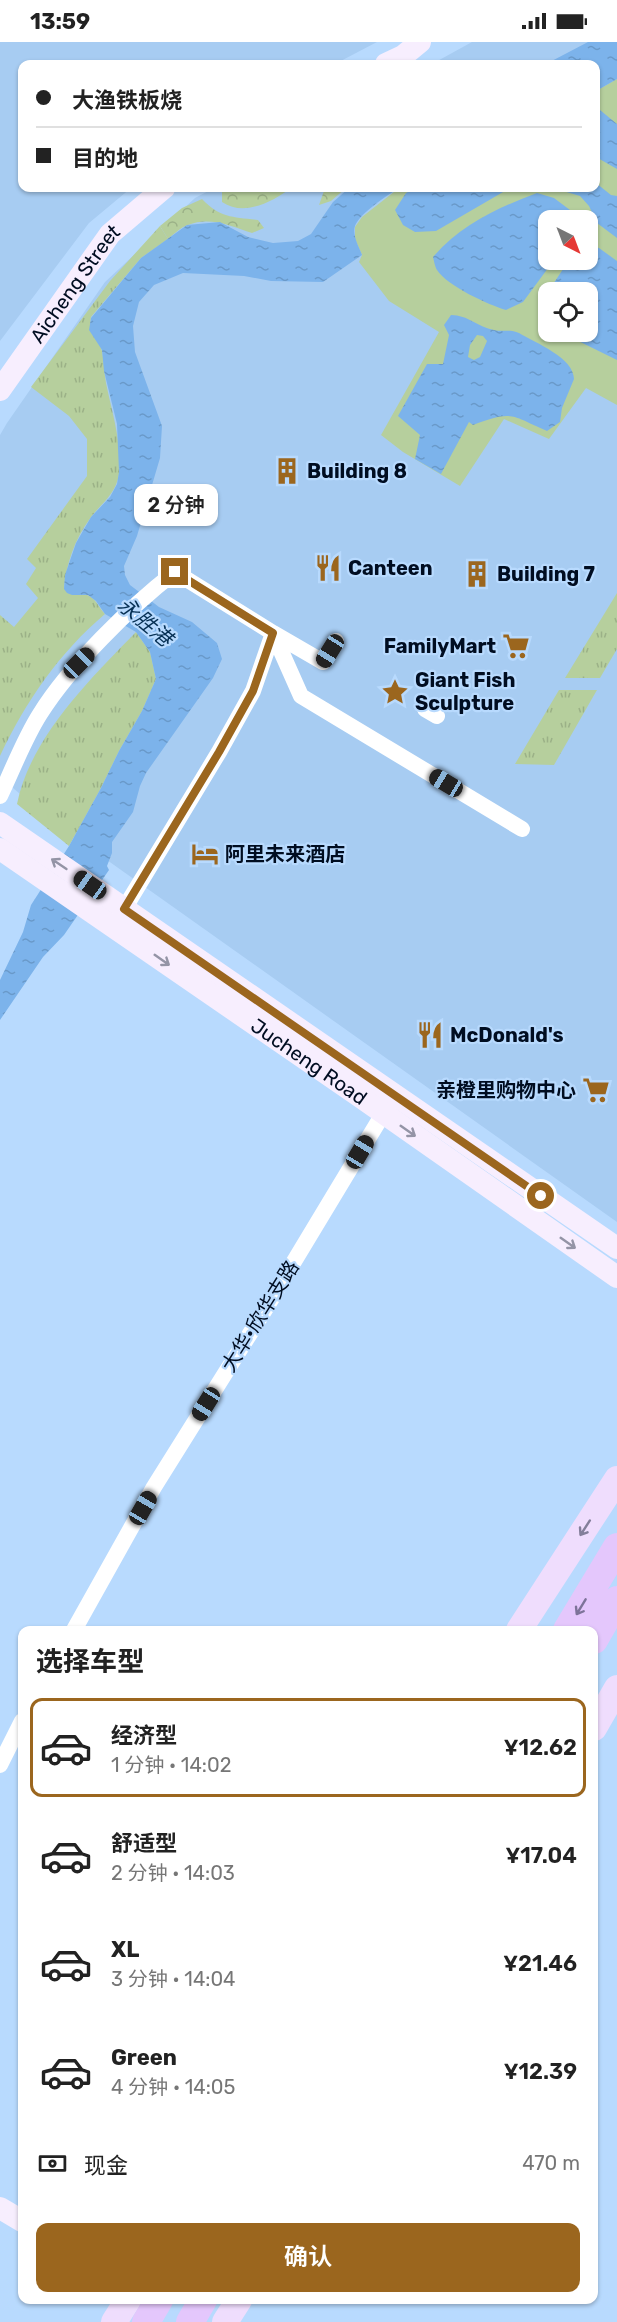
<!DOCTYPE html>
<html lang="zh">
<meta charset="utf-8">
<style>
body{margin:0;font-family:Rubik,"Noto Sans SC",sans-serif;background:#f6f6f6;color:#222;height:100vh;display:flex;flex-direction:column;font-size:22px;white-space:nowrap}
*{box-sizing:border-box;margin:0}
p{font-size:20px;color:#767676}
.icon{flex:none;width:33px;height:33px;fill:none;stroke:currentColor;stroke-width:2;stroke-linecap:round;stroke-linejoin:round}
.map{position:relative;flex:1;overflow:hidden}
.details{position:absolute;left:18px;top:1584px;width:580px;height:678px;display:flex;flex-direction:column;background:#fff;border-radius:12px;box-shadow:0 2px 4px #0004}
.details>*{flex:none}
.hud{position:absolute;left:18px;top:18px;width:582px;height:132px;border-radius:12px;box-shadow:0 2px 4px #0004;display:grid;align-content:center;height:132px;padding:0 18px;background:#fff}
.needle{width:39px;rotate:138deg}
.buttons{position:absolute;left:538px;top:168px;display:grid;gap:12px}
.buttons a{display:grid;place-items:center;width:60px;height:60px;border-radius:12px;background:#fff;box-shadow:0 2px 4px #0004;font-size:30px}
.end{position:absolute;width:27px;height:27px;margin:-14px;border:8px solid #9b661e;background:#fff;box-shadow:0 0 0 3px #fff}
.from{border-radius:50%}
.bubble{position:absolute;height:42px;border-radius:12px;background:#fff;box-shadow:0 2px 4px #0004;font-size:20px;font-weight:600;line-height:42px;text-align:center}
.car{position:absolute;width:18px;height:36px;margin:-18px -9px;border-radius:8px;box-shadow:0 0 4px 2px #0007;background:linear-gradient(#222 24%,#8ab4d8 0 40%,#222 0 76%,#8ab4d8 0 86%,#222 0)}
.hud b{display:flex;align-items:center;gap:21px;height:57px;font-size:22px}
.hud b+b{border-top:2px solid #e0e0e0}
.hud i{width:15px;height:15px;background:#222}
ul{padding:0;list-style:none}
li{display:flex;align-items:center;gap:18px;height:99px;margin:0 12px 9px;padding:0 6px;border:3px solid transparent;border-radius:12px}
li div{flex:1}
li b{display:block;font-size:22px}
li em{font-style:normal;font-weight:600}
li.active{border-color:#9b661e}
li>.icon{width:54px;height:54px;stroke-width:1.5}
h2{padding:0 18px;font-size:27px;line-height:72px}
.pay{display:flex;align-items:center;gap:15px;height:66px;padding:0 18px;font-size:22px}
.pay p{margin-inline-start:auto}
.cta{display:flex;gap:12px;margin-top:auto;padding:12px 18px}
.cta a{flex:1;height:69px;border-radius:12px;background:#9b661e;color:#fff;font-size:24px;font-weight:600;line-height:69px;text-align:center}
.status{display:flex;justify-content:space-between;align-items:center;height:42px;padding:0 30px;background:#fff;direction:ltr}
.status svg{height:16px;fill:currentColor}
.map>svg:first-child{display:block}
.built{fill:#a7ccf2;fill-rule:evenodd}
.grass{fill:url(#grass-tufts)}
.forest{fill:url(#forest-crowns)}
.park{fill:#b6cf9d;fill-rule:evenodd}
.water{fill:url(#water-ripples);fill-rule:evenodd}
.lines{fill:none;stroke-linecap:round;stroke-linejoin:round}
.street{stroke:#fff;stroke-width:16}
.secondary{stroke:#f7eefe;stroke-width:22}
.primary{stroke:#efddfd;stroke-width:26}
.highway{stroke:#e4c7fc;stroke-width:28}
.oneway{stroke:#9494a6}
.oneway2{stroke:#837f9a}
.oneway3{stroke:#7d7399}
.route{stroke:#9b661e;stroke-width:8}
.labels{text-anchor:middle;stroke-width:4.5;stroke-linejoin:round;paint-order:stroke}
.street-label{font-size:20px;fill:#000d21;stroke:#b8dafe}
.poi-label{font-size:20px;font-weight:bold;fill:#000d21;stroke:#b8dafe;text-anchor:start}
.water-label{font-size:21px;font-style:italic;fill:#063054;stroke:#b8dafe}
</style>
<div class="status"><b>13:59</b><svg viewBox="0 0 49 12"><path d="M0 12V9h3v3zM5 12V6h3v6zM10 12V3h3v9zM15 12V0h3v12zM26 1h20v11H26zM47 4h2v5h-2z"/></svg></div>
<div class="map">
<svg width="617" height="2280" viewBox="0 0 617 2280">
<defs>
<pattern id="grass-tufts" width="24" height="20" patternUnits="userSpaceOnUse" patternTransform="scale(1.5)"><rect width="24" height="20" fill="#b6cf9d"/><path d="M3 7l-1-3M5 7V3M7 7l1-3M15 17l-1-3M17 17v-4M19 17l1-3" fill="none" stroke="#9bb187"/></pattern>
<pattern id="forest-crowns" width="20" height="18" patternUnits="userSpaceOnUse" patternTransform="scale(1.5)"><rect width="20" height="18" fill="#b6cf9d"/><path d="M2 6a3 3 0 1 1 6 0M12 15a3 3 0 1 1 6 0" fill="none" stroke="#9bb187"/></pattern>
<pattern id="water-ripples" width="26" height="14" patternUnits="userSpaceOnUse" patternTransform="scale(1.5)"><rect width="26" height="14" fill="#7cb3eb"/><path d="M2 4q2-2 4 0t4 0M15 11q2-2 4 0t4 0" fill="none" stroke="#6999c9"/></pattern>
</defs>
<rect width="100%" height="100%" fill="#b8dafe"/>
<path class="built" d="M0,0H377L335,22H22V146H131L89,181L0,299Z
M472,0H617V1180L52,779L0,735V393L7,381L105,240L195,156L214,146H596V22H432ZM549,178H588V218H549ZM549,250H588V290H549Z"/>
<path class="grass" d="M160,184L168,197L141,216L91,275C88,296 97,292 102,309C104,319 104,330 106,341C112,371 122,400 119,432C116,453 100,462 89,478C75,497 66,523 64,546C77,557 75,550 87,553C96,556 99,566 105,572C59,611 26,659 0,714V573L14,585L38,556L26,542L36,526L27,517L87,434V397L69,374L31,345L110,239Z
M617,551V607L600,636H565Z
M136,590L150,610L156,637L142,669L119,709L101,746L69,804L17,762C30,696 91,636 136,590Z
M559,648H597L554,723L515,722Z"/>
<path class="forest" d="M222,146H291C272,160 244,175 222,160Z
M325,146H346L331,159L319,163Z
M202,157C220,176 233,175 258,178L264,186L252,191C232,184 209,174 188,183C181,185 174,192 168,197L160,184L182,166Z"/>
<path class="park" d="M617,37V363L586,346L549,397L504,377L460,444L403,410L381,393L439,290L389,259L359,220L362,213L355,197V185L362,175L399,146H596V49ZM549,178H588V218H549ZM549,250H588V290H549Z"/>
<path class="water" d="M588,0H617V37L596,49V22H546Z
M596,67L600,68L617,82V127L596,115Z
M596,141L611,153L617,154V196L597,181L589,164L580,154L553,146H596Z
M349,146H399C389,152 359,172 355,184C352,193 359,205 362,213L323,240L271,239L244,234L183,231L154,243L139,260L133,284L135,310L162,384L160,416L137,494L124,524L125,533L130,543L159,565L192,580L217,601L222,617L213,636L146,731L140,744L133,770L112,800V811L107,824L109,828L64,893L43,915L0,978V938L23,890L31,863L69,804L101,746L119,709L142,669L156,637L150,610L136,590L105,572L96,559L88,553H72L67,551L64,547L65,533L76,501L91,475L110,455L117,442L119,430L117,382L104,329L102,308L89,288L91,276L141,216L187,183L220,180L248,195L273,201L298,199L311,192L333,160Z
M415,146H510L436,189L415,190L403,183L395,168L406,151Z
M537,151L554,156L570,168L571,178H549V218H554L523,260L506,268C489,263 447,244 437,228C435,225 434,219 433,215C462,182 497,166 537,151Z
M592,204L599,206L617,219V318L560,290H588V250H549V283L540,273L542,259L569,218H588V206Z
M451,273C468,273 478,285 494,288C503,290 511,287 519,291C536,301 574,316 574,337L562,366L560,380L547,389C510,373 513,368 473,383L469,380L441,432L415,417L420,393L398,374L427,322H443L449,293L444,283ZM477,293L483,294L487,299L480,315L474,318L468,315L470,303Z"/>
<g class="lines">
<path class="street" d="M425,667L437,674
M0,754C13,727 24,697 40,672C70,624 130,565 175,530L273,591L301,654L522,787
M118,877L219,710L253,649L273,591L323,620L336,599
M74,1588L154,1445L266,1266L389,1062
M0,1723L22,1679"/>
<g class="secondary">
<path d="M386,22L403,14L420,0"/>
<path id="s1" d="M0,348L110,192L164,146"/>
<path d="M0,781L617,1206"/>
<path id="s2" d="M0,807L359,1054L617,1235"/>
<path d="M0,2166L22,2179"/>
</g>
<path class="primary" d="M519,1588L617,1437
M594,1686L617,1646
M114,2280L128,2258
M225,2280L239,2258"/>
<path class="highway" d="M567,1588L617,1505
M594,1598L617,1558
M146,2280L159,2258
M190,2280L203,2258"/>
</g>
<defs><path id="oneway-shaft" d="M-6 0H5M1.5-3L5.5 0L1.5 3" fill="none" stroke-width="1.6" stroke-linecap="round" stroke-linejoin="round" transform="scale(1.5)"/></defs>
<g class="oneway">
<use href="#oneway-shaft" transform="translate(59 822) rotate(-146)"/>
<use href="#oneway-shaft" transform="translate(162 918) rotate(35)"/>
<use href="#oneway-shaft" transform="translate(408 1089) rotate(35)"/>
<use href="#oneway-shaft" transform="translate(568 1201) rotate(35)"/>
</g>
<use class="oneway2" href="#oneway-shaft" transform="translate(585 1486) rotate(123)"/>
<use class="oneway3" href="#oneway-shaft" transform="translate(581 1565) rotate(121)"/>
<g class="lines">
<path class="route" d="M175,530L273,591L253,649L219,710L124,867L541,1154"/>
</g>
<defs>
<symbol id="building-bare" viewBox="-9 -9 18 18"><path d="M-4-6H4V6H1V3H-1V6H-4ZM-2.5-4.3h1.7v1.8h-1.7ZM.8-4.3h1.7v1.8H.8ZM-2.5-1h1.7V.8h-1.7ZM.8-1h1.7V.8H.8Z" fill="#9b661e" stroke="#b8dafe" stroke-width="2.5" paint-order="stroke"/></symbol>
<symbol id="restaurant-bare" viewBox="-9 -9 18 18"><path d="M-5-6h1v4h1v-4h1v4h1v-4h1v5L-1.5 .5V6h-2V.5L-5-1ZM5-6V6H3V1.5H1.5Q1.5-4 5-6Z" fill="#9b661e" stroke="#b8dafe" stroke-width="2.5" paint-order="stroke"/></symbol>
<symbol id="supermarket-bare" viewBox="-9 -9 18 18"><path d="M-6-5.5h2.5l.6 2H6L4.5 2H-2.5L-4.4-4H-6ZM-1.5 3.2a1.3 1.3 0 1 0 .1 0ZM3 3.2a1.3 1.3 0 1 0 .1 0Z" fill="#9b661e" stroke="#b8dafe" stroke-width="2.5" paint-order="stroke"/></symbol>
<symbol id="sight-bare" viewBox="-9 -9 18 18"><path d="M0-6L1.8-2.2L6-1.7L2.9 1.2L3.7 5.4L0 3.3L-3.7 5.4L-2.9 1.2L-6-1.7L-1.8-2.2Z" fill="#9b661e" stroke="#b8dafe" stroke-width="2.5" paint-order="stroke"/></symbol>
<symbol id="hotel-bare" viewBox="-9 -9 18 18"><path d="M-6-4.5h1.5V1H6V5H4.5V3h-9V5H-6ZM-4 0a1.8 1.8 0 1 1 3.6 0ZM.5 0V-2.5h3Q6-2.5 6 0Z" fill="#9b661e" stroke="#b8dafe" stroke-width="2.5" paint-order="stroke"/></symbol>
</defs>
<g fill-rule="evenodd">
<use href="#building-bare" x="268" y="410" width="38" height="38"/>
<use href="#restaurant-bare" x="309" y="507" width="38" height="38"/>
<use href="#building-bare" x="458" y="513" width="38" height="38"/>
<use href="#supermarket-bare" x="497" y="585" width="38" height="38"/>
<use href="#sight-bare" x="376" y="631" width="38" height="38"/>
<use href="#hotel-bare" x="186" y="793" width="38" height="38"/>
<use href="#restaurant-bare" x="411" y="974" width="38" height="38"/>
<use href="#supermarket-bare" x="577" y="1029" width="38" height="38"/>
</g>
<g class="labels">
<g class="street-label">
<text dy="7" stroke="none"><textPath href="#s1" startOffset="130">Aicheng Street</textPath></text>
<text dy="7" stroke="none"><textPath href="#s2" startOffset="375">Jucheng Road</textPath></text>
<text transform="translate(260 1274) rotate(-58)" y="7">大华·欣华支路</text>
</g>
<g class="poi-label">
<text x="307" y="436">Building 8</text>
<text x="348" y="533">Canteen</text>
<text x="497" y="539">Building 7</text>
<text x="496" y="611" text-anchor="end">FamilyMart</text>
<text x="415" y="645">Giant Fish<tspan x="415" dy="23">Sculpture</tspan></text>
<text x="225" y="819">阿里未来酒店</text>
<text x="450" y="1000">McDonald's</text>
<text x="576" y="1055" text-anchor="end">亲橙里购物中心</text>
</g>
<g class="water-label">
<text transform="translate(145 580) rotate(40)" y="7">永胜港</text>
</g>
</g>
</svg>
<div class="buttons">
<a><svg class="needle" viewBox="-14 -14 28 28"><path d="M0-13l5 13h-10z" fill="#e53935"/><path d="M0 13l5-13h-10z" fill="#767676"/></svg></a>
<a><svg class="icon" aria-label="locate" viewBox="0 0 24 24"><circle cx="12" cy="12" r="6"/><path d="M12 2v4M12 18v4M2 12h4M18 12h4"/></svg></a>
</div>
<i class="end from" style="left:541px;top:1154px"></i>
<i class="end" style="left:175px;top:530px"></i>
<div class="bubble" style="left:134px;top:442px;width:84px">2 分钟</div>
<i class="car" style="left:330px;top:609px;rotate:212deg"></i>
<i class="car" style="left:79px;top:621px;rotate:45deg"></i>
<i class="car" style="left:446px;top:741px;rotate:301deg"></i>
<i class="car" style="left:90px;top:843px;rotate:305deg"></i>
<i class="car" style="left:360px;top:1110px;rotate:31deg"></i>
<i class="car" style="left:206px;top:1362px;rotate:212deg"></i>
<i class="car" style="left:143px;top:1466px;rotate:30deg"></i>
<div class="hud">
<b><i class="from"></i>大渔铁板烧</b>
<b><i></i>目的地</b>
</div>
<section class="details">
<h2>选择车型</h2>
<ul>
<li class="active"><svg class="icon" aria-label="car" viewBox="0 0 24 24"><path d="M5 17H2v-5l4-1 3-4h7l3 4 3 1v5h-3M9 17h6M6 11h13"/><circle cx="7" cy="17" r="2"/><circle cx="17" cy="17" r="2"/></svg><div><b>经济型</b><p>1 分钟 · 14:02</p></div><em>¥12.62</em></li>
<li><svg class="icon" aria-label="car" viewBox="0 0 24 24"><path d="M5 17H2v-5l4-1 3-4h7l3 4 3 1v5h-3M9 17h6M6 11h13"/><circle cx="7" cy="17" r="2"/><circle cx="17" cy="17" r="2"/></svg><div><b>舒适型</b><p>2 分钟 · 14:03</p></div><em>¥17.04</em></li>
<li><svg class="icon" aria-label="car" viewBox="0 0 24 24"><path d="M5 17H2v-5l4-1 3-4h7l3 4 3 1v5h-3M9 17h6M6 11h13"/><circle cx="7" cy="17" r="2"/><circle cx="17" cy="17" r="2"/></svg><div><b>XL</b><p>3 分钟 · 14:04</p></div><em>¥21.46</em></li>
<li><svg class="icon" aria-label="car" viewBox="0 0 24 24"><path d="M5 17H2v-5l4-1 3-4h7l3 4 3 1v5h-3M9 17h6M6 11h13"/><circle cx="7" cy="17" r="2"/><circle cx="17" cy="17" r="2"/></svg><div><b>Green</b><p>4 分钟 · 14:05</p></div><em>¥12.39</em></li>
</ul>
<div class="pay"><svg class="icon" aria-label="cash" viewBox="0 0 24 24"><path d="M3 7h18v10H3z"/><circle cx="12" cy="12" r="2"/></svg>现金<p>470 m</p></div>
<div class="cta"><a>确认</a></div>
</section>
</div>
